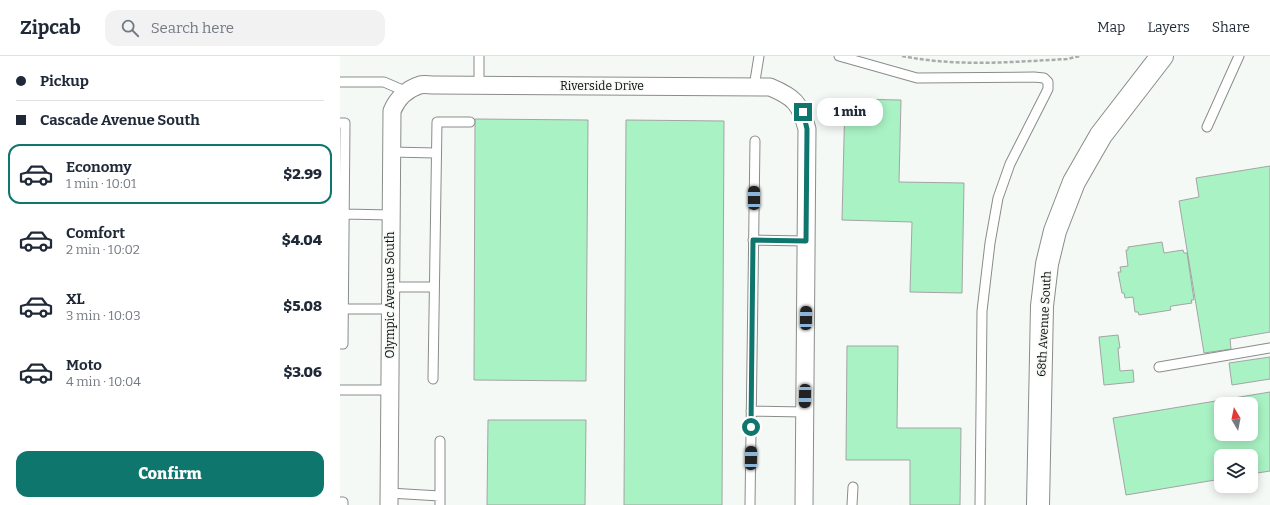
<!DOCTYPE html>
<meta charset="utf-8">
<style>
body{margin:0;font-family:Bitter,serif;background:#f2f2f3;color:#1f2937;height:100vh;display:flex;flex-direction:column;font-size:15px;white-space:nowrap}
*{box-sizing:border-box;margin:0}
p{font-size:13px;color:#747a83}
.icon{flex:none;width:22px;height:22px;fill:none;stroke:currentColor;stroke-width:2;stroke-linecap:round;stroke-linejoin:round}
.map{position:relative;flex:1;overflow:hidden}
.drawer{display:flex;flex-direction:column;background:#fff;width:340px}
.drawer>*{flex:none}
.guide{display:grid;align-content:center;height:88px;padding:0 16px;background:#fff}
.needle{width:26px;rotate:350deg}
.fabs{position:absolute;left:874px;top:341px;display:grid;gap:8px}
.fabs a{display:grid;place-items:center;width:44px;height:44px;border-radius:8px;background:#fff;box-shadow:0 2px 10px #0003;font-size:20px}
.end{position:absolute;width:18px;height:18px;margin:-9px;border:5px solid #0f766e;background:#fff;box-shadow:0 0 0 2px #fff}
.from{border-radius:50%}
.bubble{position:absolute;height:28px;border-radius:12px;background:#fff;box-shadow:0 2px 10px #0003;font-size:13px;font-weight:800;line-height:28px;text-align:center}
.car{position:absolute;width:12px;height:24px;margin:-12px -6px;border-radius:5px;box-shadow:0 0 3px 1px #0007;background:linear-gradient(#222 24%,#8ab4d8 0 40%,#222 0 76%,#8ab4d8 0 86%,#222 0)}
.guide b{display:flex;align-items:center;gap:14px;height:38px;font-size:15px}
.guide b+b{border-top:1px solid #e0e1e3}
.guide i{width:10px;height:10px;background:#1f2937}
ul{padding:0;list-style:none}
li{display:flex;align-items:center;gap:12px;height:60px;margin:0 8px 6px;padding:0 8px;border:2px solid transparent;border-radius:12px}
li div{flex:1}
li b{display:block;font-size:15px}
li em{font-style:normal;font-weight:800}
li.active{border-color:#0f766e}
li>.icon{width:36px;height:36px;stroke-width:1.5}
.cta{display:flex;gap:8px;margin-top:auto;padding:8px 16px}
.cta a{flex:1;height:46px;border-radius:12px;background:#0f766e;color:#fff;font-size:16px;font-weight:800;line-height:46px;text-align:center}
header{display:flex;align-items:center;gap:24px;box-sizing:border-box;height:56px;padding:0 20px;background:#fff;border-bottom:1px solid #e0e1e3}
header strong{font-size:19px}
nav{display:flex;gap:22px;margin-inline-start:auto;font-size:14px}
.search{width:280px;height:36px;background:#f2f2f3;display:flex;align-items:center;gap:10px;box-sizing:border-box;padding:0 14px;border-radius:12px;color:#747a83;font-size:15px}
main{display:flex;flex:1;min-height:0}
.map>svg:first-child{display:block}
.building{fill:#a9f2c4;stroke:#a2a5a3;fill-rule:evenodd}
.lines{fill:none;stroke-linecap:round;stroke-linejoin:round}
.lane-casing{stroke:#898d8a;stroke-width:11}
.street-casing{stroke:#898d8a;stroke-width:19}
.primary-casing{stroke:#898d8a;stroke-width:24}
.path{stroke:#a9acaa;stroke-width:2.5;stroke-dasharray:4 2;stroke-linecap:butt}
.lane{stroke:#fff;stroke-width:9}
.street{stroke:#fff;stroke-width:17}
.primary{stroke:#fff;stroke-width:22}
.route{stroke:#0f766e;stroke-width:5}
.labels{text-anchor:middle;stroke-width:3;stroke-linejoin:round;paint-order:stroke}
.street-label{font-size:12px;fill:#0c0d0c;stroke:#f5f9f6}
</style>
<header>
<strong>Zipcab</strong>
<div class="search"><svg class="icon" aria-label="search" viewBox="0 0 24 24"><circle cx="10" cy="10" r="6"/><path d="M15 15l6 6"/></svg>Search here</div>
<nav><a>Map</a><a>Layers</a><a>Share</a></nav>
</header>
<main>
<section class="drawer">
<div class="guide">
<b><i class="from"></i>Pickup</b>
<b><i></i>Cascade Avenue South</b>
</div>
<ul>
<li class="active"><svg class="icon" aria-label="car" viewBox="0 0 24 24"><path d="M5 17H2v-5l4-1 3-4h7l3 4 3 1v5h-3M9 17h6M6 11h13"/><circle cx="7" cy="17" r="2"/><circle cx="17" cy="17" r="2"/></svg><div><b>Economy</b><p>1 min · 10:01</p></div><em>$2.99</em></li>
<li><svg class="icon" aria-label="car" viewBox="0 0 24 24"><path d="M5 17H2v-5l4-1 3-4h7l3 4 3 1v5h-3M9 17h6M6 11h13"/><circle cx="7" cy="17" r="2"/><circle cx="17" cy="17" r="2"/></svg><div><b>Comfort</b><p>2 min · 10:02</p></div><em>$4.04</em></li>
<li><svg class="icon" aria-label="car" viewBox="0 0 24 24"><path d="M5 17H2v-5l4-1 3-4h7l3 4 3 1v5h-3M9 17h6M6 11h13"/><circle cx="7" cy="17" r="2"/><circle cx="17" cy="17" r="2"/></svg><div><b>XL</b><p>3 min · 10:03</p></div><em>$5.08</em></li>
<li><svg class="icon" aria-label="car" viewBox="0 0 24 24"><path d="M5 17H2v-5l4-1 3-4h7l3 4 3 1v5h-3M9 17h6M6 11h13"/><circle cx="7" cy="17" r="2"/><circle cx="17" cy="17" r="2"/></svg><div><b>Moto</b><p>4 min · 10:04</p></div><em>$3.06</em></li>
</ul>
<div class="cta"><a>Confirm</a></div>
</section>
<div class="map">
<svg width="930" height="449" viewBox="0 0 930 449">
<rect width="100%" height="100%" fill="#f5f9f6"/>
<path class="building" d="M505,43L561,44L559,126L624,127L622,237L570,236L572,166L502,164Z
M135,63L248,64L246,325L134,324Z
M286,64L384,65L382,449H284Z
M930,110V276L890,283L891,293L864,297L839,145L859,141L856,122Z
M822,186L824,197L843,194L844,197H847L854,244H851L852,247L832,250L830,251L831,254L799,259L798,256H795L793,241L785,242L784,237H782L778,216H781L780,211L788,210L786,194H788V191Z
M778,279L780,292H778L780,315L793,314L794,326L764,329L759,281Z
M507,290H558L557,372H621L620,449H570V404H506Z
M930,301V323L892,329L889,307Z
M930,336V415L911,418V400H881V423L786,439L773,362ZM881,348H911V378H881Z
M148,364H246L245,449H147Z"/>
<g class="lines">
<defs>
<path id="lane" d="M139,0V29
M499,0L577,22L694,21L704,22L708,26V33L704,41L670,108L658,142L650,187L642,255L640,449
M0,26H44L67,36
M414,31L419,0
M0,67H5L3,288H0
M867,71L899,0
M51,96L96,97
M4,158L51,159
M413,184L466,185
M50,231H94
M3,253H50
M819,311L930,292
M93,323L97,66H130
M0,334H49
M411,355L465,356
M100,385V449
M49,437L100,440
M0,446H3V449
M410,449L415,85
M512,449L513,431"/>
<path id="street" d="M49,449L52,55C57,43 67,33 80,29C84,28 89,29 94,29L430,31C454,41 460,47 467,73L464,449"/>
<path id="primary" d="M698,449L702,250L707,208L715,175L734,126L761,79L822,0"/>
</defs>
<use href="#lane" class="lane-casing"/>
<use href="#street" class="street-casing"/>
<use href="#primary" class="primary-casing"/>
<path class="path" d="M562,0C617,11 672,6 727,3L740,0"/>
<use href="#lane" class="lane"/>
<use href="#street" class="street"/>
<use href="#primary" class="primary"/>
</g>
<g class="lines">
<path class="route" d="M411,371L413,184L466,185L467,73L463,56"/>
</g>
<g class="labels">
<g class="street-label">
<text x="262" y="34">Riverside Drive</text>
<text transform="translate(50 239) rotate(-90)" y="4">Olympic Avenue South</text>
<text transform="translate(704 268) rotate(-87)" y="4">68th Avenue South</text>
</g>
</g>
</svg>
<div class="fabs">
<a><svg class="needle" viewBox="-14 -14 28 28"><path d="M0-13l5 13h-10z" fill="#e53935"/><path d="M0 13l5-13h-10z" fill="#747a83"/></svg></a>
<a><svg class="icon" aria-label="layers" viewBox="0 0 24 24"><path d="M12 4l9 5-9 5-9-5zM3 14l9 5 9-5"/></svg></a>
</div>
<i class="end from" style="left:411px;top:371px"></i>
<i class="end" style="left:463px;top:56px"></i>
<div class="bubble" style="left:477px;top:42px;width:66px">1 min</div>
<i class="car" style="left:414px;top:142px;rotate:0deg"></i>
<i class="car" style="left:466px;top:262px;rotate:1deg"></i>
<i class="car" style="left:465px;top:340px;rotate:181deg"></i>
<i class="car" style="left:411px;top:402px;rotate:1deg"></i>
</div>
</main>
